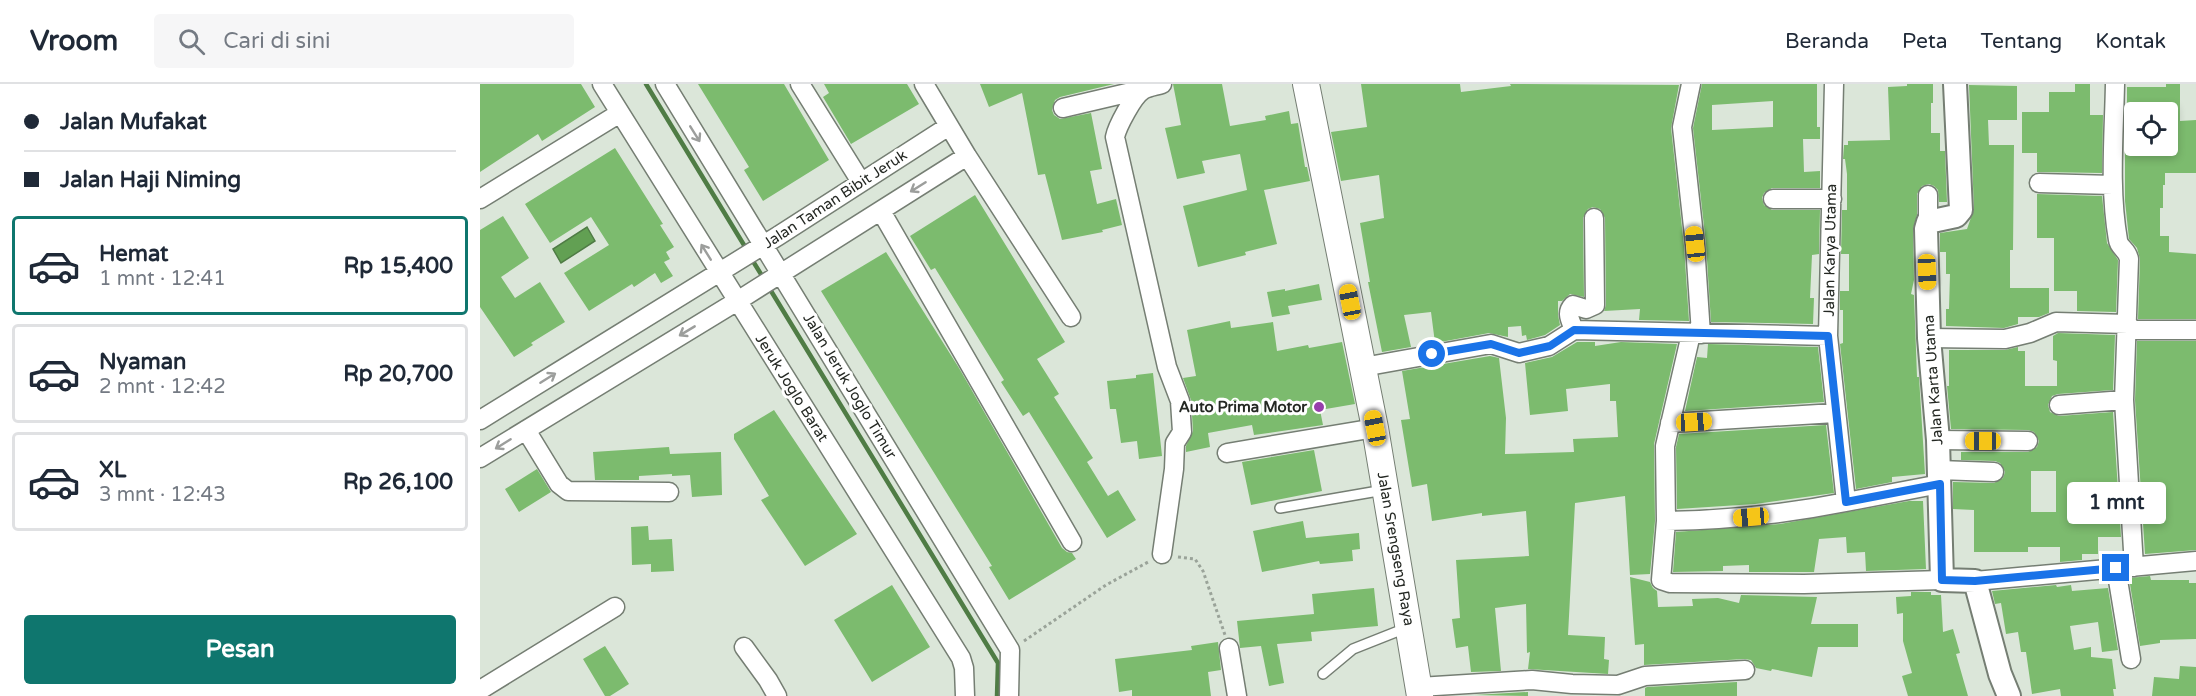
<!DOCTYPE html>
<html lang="id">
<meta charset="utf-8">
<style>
body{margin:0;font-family:"Varela Round",sans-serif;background:#f6f6f7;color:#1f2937;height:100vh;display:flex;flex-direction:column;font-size:22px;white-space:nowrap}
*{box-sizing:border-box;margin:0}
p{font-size:20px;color:#747a83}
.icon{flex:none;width:33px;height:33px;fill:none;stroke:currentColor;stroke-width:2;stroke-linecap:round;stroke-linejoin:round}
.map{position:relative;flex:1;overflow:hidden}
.sheet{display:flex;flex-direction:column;background:#fff;width:480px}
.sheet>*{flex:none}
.top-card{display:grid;align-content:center;height:132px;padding:0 24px;background:#fff}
.controls{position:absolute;left:1644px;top:18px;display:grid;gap:12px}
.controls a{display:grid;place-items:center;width:54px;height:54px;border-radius:6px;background:#fff;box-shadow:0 3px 9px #0003;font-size:30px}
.end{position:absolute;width:27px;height:27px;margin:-14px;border:8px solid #1a73e8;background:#fff;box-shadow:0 0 0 3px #fff}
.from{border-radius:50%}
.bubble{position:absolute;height:42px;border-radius:6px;background:#fff;box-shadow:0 3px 9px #0003;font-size:20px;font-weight:700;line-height:42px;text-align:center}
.car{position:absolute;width:18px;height:36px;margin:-18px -9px;border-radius:8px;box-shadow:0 0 4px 2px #0007;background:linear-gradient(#f5c518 24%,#345 0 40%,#f5c518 0 76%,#345 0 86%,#f5c518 0)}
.top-card b{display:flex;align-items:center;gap:21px;height:57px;font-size:22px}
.top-card b+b{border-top:2px solid #e0e1e3}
.top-card i{width:15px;height:15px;background:#1f2937}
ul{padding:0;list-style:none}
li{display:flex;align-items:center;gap:18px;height:99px;margin:0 12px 9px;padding:0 12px;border:3px solid #e0e1e3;border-radius:6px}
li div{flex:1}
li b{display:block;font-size:22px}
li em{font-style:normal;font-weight:700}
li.active{border-color:#0f766e}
li>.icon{width:54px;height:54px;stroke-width:1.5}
.primary-button{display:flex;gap:12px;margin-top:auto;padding:12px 24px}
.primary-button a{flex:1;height:69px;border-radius:6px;background:#0f766e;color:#fff;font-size:24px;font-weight:700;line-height:69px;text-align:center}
header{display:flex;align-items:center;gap:36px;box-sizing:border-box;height:84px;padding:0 30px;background:#fff;border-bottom:2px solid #e0e1e3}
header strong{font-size:28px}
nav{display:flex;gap:33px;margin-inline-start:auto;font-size:21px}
.search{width:420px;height:54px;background:#f6f6f7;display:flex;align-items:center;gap:15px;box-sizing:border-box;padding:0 21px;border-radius:6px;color:#747a83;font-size:22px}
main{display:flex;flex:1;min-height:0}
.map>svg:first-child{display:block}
.water{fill:#62a053;stroke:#4f7c45;stroke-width:1.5}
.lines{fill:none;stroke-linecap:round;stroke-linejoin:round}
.stream{stroke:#4f7c45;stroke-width:4.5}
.building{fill:#7cbb6e;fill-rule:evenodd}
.service-casing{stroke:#757e73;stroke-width:12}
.minor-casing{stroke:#757e73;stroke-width:21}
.tertiary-casing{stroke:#757e73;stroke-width:26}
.secondary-casing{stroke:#757e73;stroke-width:28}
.path{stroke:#9aa399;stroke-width:3;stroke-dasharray:3 3;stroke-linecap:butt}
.service{stroke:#fff;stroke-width:9}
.minor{stroke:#fff;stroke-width:18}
.tertiary{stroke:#fff;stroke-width:22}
.secondary{stroke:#fff;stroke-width:26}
.oneway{stroke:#9c9e9c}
.route{stroke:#1a73e8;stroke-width:8}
.poi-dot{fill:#973fab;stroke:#fff;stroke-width:2}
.labels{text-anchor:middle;stroke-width:6;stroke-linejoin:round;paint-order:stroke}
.street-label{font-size:15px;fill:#242823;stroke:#fff}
.poi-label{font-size:15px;font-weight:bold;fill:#242823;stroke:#fff;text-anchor:end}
</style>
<header>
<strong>Vroom</strong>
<div class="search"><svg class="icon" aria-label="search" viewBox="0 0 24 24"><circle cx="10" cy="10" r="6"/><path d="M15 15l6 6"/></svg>Cari di sini</div>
<nav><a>Beranda</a><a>Peta</a><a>Tentang</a><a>Kontak</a></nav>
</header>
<main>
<section class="sheet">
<div class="top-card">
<b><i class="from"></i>Jalan Mufakat</b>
<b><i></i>Jalan Haji Niming</b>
</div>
<ul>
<li class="active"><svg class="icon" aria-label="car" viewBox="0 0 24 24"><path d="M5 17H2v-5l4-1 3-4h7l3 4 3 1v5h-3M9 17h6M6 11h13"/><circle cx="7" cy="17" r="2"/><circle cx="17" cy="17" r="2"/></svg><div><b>Hemat</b><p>1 mnt · 12:41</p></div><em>Rp 15,400</em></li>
<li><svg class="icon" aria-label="car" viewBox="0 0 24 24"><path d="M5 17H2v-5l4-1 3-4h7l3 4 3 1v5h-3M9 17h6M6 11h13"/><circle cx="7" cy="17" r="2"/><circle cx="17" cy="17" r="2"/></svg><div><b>Nyaman</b><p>2 mnt · 12:42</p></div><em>Rp 20,700</em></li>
<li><svg class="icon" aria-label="car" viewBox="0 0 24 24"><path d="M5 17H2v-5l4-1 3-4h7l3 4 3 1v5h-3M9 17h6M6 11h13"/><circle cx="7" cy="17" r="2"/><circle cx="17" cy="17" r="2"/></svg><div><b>XL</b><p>3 mnt · 12:43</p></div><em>Rp 26,100</em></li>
</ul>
<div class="primary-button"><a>Pesan</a></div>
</section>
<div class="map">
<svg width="1716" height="612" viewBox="0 0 1716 612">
<rect width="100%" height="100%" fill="#dbe6d9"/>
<path class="water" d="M107,143L115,157L81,179L73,165Z"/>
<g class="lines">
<path class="stream" d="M166,0L267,166
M271,174L284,195
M288,202L518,579L517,612"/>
</g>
<path class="building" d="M0,0H101L115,23L62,57L58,50L0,88Z
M218,0H304L349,76L283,117L264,86L269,83Z
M344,0H427L439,20L371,60L343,13L349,9Z
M500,0H634L580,13L575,16L572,26L574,31L580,35L611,29L622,85L610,87L617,120L636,115L642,141L622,146L623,148L582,156L565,90L558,91L542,9L509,23Z
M693,0H742L750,42L786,36L785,32L809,27L811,40L818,39L825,83H827L830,97L784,106L797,160L765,168L766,171L718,183L703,122L767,106L760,70L722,77L725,89L697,95L685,44L701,41Z
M881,0H980L981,8L1031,2L1030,0L1199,1L1191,44L1204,162L1209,237L1159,236L1160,225L1124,227L1126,221L1125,134L1120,125L1113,123L1108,125L1103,134L1104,213L1090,210L1082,217H1078V231L1080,241L1065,251L1047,256L1046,251L1042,252L1041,242L1028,243V253L1009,249L955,259L951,228L924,231L931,263L902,268L888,198H890L880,139L904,134L899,91L861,97L851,48L887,43Z
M1222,0H1337V43H1340V55H1323L1324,88L1340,87V104H1292L1284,109L1282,114L1284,121L1292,126H1340L1339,170L1332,171L1330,214H1334L1333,240L1231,238L1226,160L1213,44ZM1293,17V43L1232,46V21Z
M1427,0H1453V19H1451V49H1460V67H1465L1467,118H1459L1458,106L1454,102L1449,100L1442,102L1437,110V131L1433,145L1434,196L1431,210L1434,211L1437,293H1439L1445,390L1412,393V398L1376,405L1360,260L1363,259V226H1360V207H1369V170H1361L1362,126H1367V90L1365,75H1363L1364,61H1368V57L1410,56L1408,3L1427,2Z
M1595,0H1610V31H1623L1622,89L1557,88V69H1542V28H1569V8H1595Z
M1686,0H1700V37L1716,36V89H1685V101H1683V124H1680V152H1689V168L1716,170V235H1658L1660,175L1657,164L1649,155L1645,117V31H1654V62H1688V28L1686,21H1647V3H1686Z
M1489,1L1537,2V36H1508L1509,61H1534L1533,166H1530V204H1569V229L1559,233H1538V240L1524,244L1466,242V225H1469L1470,190H1466V168H1460V149L1487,145L1494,125Z
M135,64L183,140L180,141L194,163L186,168L190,175L184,178L193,192L181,199L175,189L154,203L152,200L109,227L84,189L129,161L111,133L70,159L45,120Z
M1557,110L1622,112L1627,159L1638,176L1636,228L1597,227V207H1574V154H1557Z
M495,111L585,258L557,275L579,310L574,313L613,374L607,378L628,412L638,406L656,436L627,454L549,328L543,332L521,298L524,296L455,184L451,186L430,152Z
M23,132L49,174L21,193L35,214L60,198L85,238L51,259L53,261L34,273L0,223V146Z
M406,168L479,284L582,464L587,468L592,469L596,475L529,516L509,483L512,482L341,207Z
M839,200L842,216L808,222L810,230L792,233L787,208L805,205V207Z
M750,237L751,244L793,238L797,267L828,261L829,264L862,258L875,320L840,326L843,341L774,351L772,341L728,349L730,363L706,368V362L713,347L711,316L703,294L716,292L707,246Z
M1578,249L1635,251L1633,306L1578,310L1572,312L1568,321L1570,328L1579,332L1633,328L1641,453H1618V470H1602V476L1580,478V463H1548V468H1494V426L1473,425V398L1514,399L1523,394L1525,388L1520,379L1515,377L1481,376V368H1548L1557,363L1559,357L1554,348L1548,346L1471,345L1467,302H1469V266H1525L1538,263V267H1545V302H1577V277L1573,276V252ZM1551,387H1576V428H1551Z
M1657,257H1716V466L1665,470L1655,316Z
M1097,258H1115V262L1141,258L1197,260L1174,360L1175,437L1170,490L1150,491L1145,412L1095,419L1088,551L1125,553L1124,575L1129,576L1128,590L1048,585L1050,568L1047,569L1046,520L1015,524L1021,587L991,588L988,562L976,564L972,535L980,534L976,476L1049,472L1046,427L1002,432V429L952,437L947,400L932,403L921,336L930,335L922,287L1010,272L1019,274L1026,334L1025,370L1094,368L1093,355L1138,353L1136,317H1130V300L1086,305L1088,327L1050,331L1045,279L1072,273Z
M1228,260L1338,263L1344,318L1205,327L1217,273L1227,274Z
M673,289L682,372L659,375L657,357L641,359L636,325H630L627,297L656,294V291Z
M294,326L377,450L325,482L281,416L289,412L254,355V350Z
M1346,341L1354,409L1275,420L1197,425L1196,363L1199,350Z
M189,363L190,370L241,368L242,411L212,413L210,391L192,392V390L159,392V396H115L113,368Z
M834,366L842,407L771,421L762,378Z
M57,385L71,408L39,428L25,405Z
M1429,417H1443L1446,485L1386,487L1385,468L1367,469L1366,453L1339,455L1334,488H1269V481L1243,482V487L1193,488L1196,448L1300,440Z
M823,437L826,454L879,449L880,465L872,466L873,477L840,480L839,477L782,488L773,447Z
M168,442L169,456L192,455L194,487L171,488V480L152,481L151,443Z
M1670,492L1671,496H1709V499H1716V555L1680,556V559L1660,562L1649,494Z
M1150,493L1170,498L1173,504L1177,507L1178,523L1213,522L1212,515L1238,514L1259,519L1261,511L1337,513L1331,540H1378V563H1338L1332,593L1292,585L1291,587L1276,584L1271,576L1264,575L1164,581V560L1155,561Z
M412,501L450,563L392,598L354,536Z
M1576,501L1577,503L1591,501L1592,507L1628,504L1638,566L1622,568L1618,538L1590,542L1594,566L1611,563V573L1632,575L1636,605H1633L1634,612H1581L1580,605L1552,610L1546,568H1541L1538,548L1526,550L1521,519L1515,520L1512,507Z
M894,504L898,542L831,548L832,557L797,560L804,599L789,602L781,562L760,564L757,537L834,530L832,510Z
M1431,508H1451V511H1461L1463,548L1473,545L1480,569L1476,570L1488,612H1428L1422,592L1432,589L1423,557V529L1417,530L1416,513L1431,512Z
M738,558L741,586L728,588L731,612H652V606L639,608L635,575L712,566L711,562Z
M125,562L149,600L130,612H125L103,575Z
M1700,582L1716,583V612H1672L1674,593L1699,595Z
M1257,598V612H1165V604L1167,603Z
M1048,608V612L994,611Z"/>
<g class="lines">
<defs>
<path id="service" d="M800,424L904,406
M843,590L873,565L926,544"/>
<path id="minor" d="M122,0L481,574L484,584L485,612
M185,0L530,566L529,612
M320,0L381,98
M444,0L487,72L591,233
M682,0C676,2 668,3 663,6C653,12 637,43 635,53L687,283L700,317L702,348L695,359L694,385L682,470
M1211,0L1202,43L1215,161L1221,250
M1354,0L1348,252L1366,418L1460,400
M1635,0C1634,51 1629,105 1638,156C1639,164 1647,165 1649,175L1644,316L1654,483
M583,24L664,5
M1559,99L1633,101
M1448,111V138
M0,115L140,29
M1293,115H1352
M401,127L592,458
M1094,246C1091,237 1085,229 1093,221L1106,225L1115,221L1114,134
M1648,246H1716
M1211,250L1185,362L1186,437L1181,496L1190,499L1324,500L1462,496
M1449,254L1525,255L1550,249L1576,238L1648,240
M883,283L1011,260L1039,269L1069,262L1094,246L1348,252
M1579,321L1644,316
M0,336L298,152L469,42
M1190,339L1355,329
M46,346L79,400L88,407L189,408
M1458,356L1548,357
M747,369L895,344
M0,374L259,216L487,72
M1459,386L1514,388
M1186,437C1247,436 1306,430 1366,418
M1636,484L1651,575
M1495,497L1716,477
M264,563L288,596L297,612
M749,564L757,612
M939,603L1052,596L1092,600L1138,601L1165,592L1265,586
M0,606L135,523"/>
<path id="tertiary" d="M1475,0L1481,126L1476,132L1448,138L1446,145L1449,254L1458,356L1462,496L1495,497L1520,590L1529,612"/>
<path id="secondary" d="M826,0L895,344L940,612"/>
</defs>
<use href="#service" class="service-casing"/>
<use href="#minor" class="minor-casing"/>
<use href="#tertiary" class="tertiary-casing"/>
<use href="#secondary" class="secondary-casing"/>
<path class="path" d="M698,473L715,475L723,487L745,551
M544,557L626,501L670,477"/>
<use href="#service" class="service"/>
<use href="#minor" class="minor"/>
<use href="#tertiary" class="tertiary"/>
<use href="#secondary" class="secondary"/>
</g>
<defs><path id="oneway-shaft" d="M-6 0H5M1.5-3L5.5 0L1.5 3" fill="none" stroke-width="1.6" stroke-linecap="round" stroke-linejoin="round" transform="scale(1.5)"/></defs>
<g class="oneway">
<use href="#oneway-shaft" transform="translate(215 50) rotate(58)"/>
<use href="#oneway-shaft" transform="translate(438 103) rotate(148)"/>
<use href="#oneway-shaft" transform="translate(226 168) rotate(-122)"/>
<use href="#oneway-shaft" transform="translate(207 247) rotate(149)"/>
<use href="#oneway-shaft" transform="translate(68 294) rotate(-32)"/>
<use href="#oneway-shaft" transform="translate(23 360) rotate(148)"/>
</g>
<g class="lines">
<path class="route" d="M952,270L1011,260L1039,269L1070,262L1094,246L1348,252L1366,418L1460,400L1462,496L1495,497L1636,484"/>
</g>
<circle class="poi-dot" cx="839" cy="323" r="6"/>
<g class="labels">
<g class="street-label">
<text transform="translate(355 115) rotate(-33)" y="5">Jalan Taman Bibit Jeruk</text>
<text transform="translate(1350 166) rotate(-89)" y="5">Jalan Karya Utama</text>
<text transform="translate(1453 296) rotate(-94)" y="5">Jalan Karta Utama</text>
<text transform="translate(370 302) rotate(59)" y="5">Jalan Jeruk Joglo Timur</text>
<text transform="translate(312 304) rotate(58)" y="5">Jeruk Joglo Barat</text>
<text transform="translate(916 465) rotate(80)" y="5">Jalan Srengseng Raya</text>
</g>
<g class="poi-label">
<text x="827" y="328">Auto Prima Motor</text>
</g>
</g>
</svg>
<div class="controls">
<a><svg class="icon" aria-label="locate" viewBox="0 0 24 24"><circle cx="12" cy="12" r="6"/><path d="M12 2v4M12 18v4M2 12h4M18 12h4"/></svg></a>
</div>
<i class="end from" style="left:952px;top:270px"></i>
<i class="end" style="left:1636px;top:484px"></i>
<div class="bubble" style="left:1587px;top:398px;width:99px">1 mnt</div>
<i class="car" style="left:1215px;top:160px;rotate:354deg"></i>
<i class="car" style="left:1447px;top:188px;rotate:178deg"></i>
<i class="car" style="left:870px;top:218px;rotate:349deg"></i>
<i class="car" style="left:1214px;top:338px;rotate:87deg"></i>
<i class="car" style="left:895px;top:344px;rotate:349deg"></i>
<i class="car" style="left:1503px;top:357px;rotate:270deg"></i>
<i class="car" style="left:1271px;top:433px;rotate:265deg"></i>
</div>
</main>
